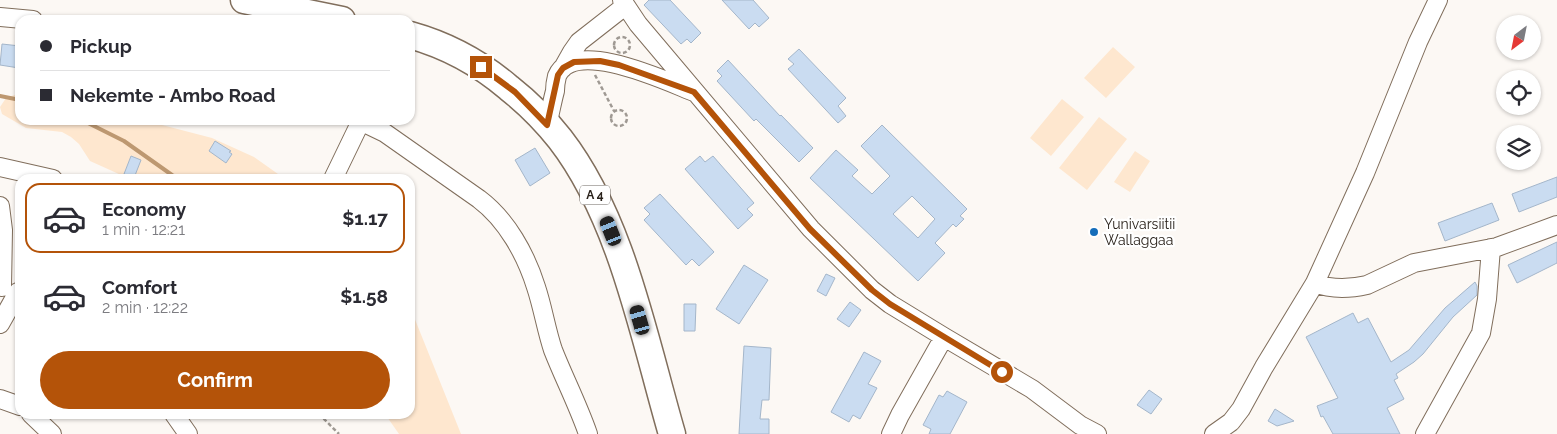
<!DOCTYPE html>
<meta charset="utf-8">
<style>
body{margin:0;font-family:Raleway,sans-serif;background:#f2f2f3;color:#2b2b33;height:100vh;display:flex;flex-direction:column;font-size:19px;white-space:nowrap}
*{box-sizing:border-box;margin:0}
p{font-size:16px;color:#7c7c81}
.icon{flex:none;width:28px;height:28px;fill:none;stroke:currentColor;stroke-width:2;stroke-linecap:round;stroke-linejoin:round}
.map{position:relative;flex:1;overflow:hidden}
.panel{position:absolute;left:15px;top:174px;width:400px;height:245px;display:flex;flex-direction:column;background:#fff;border-radius:15px;box-shadow:0 1px 4px #0004}
.panel>*{flex:none}
.guide{position:absolute;left:15px;top:15px;width:400px;height:110px;border-radius:15px;box-shadow:0 1px 4px #0004;display:grid;align-content:center;height:110px;padding:0 25px;background:#fff}
.needle{width:32px;rotate:212deg}
.controls{position:absolute;left:1496px;top:15px;display:grid;gap:10px}
.controls a{display:grid;place-items:center;width:45px;height:45px;border-radius:50%;background:#fff;box-shadow:0 1px 4px #0004;font-size:25px}
.end{position:absolute;width:22px;height:22px;margin:-11px;border:6px solid #b45309;background:#fff;box-shadow:0 0 0 2px #fff}
.from{border-radius:50%}
.car{position:absolute;width:15px;height:30px;margin:-15px -8px;border-radius:6px;box-shadow:0 0 4px 1px #0007;background:linear-gradient(#222 24%,#8ab4d8 0 40%,#222 0 76%,#8ab4d8 0 86%,#222 0)}
.guide b{display:flex;align-items:center;gap:18px;height:48px;font-size:19px}
.guide b+b{border-top:1px solid #e1e1e2}
.guide i{width:12px;height:12px;background:#2b2b33}
ul{padding:9px 0 0;list-style:none}
li{display:flex;align-items:center;gap:15px;height:70px;margin:0 10px 8px;padding:0 15px;border:2px solid transparent;border-radius:15px}
li div{flex:1}
li b{display:block;font-size:19px}
li em{font-style:normal;font-weight:700}
li.on{border-color:#b45309}
li>.icon{width:45px;height:45px;stroke-width:1.5}
.primary-button{display:flex;gap:10px;margin-top:auto;padding:10px 25px}
.primary-button a{flex:1;height:58px;border-radius:30px;background:#b45309;color:#fff;font-size:20px;font-weight:700;line-height:58px;text-align:center}
.map>svg:first-child{display:block}
.green{fill:#fee7cf}
.lines{fill:none;stroke-linecap:round;stroke-linejoin:round}
.stream{stroke:#bd9871;stroke-width:4}
.building{fill:#cadcf1;stroke:#a4b6ca;fill-rule:evenodd}
.minor-casing{stroke:#806e5c;stroke-width:20}
.highway-casing{stroke:#806e5c;stroke-width:29}
.path{stroke:#9f9993;stroke-width:2.5;stroke-dasharray:4 2.5;stroke-linecap:butt}
.minor{stroke:#fff;stroke-width:18}
.highway{stroke:#fff;stroke-width:26}
.route{stroke:#b45309;stroke-width:6}
.poi-dot{fill:#156dba;stroke:#fff;stroke-width:2}
.labels{text-anchor:middle;stroke-width:4.5;stroke-linejoin:round;paint-order:stroke}
.shield{fill:#fff;stroke:#6a645f;stroke-width:1}
.shield-label{font-size:12px;font-weight:bold;fill:#2a221b}
.poi-label{font-size:14px;fill:#2a221b;stroke:#fff;text-anchor:start}
</style>
<div class="map">
<svg width="1557" height="434" viewBox="0 0 1557 434">
<rect width="100%" height="100%" fill="#fcf8f4"/>
<path class="green" d="M1113,47L1135,67L1106,98L1084,78Z
M20,93V120H143L212,138L254,157L278,174L288,179H130L90,161L79,144L71,137L62,132L26,128L2,114L0,107L6,98Z
M1062,99L1084,117L1051,156L1030,138Z
M1099,117L1127,139L1087,190L1059,168Z
M1135,151L1150,161L1130,192L1114,182Z
M410,311L414,317L461,434H399L385,414H410Z"/>
<g class="lines">
<path class="stream" d="M0,96L20,100
M82,120L124,141L172,175L180,179"/>
</g>
<path class="building" d="M649,0H670L701,33L691,43L687,39L681,44L644,5Z
M722,0H753L769,18L759,27L755,23L749,29Z
M2,44L20,46L19,68L0,65Z
M799,49L846,98L838,106L846,116L838,123L788,69L794,64L788,59Z
M728,60L780,116L781,115L813,148L799,162L756,119L754,121L717,81L722,76L717,71Z
M882,125L967,209L960,216L964,219L956,227L953,224L935,243L945,253L918,281L810,178L836,150L858,170L852,176L872,194L890,176L861,146ZM912,196L935,219L918,238L893,214Z
M215,141L231,151L229,152L232,154L226,163L209,151Z
M535,148L550,173L530,186L515,160Z
M131,156L141,160L134,178L124,174Z
M700,156L705,162L713,156L754,203L747,209L753,215L738,229L685,169Z
M1557,177V197L1519,212L1512,194Z
M660,194L714,252L699,266L692,259L686,265L644,220L650,214L644,208Z
M1492,203L1499,220L1445,241L1438,223Z
M1557,242V263L1517,283L1508,265Z
M744,265L768,280L739,324L716,309Z
M826,274L835,278L826,296L817,291Z
M1475,282L1477,286V295L1453,317L1423,354L1414,362L1396,374L1398,378L1394,380L1404,399L1387,408L1400,434H1333L1323,416L1321,417L1317,406L1338,398L1306,337L1353,313L1358,323L1368,318L1391,362L1409,350L1445,308Z
M850,302L861,310L849,327L837,319Z
M684,304H696L695,331H684Z
M744,346L771,348L769,400H762L760,419H769V434H739Z
M864,352L881,361L868,384L877,388L860,419L853,415L849,422L831,412Z
M1149,390L1162,399L1151,414L1137,405Z
M947,391L967,402L950,434H929L931,429L923,425L939,395L943,397Z
M1275,409L1294,421L1277,426L1268,421Z"/>
<g class="lines">
<defs>
<path id="minor" d="M622,0L638,24L811,229L872,290L890,304L944,337L1032,389L1080,425L1097,434
M0,17L33,20
M563,68L572,52L579,42L625,6
M358,120L385,133L479,199C507,220 526,255 536,287C543,308 546,329 553,350C564,378 578,405 588,434
M547,125C550,114 552,102 555,91C555,86 556,80 557,76C574,37 668,82 694,92
M0,167L53,179
M333,179L361,121
M0,206L3,230L2,287
M1315,283C1332,290 1349,289 1367,285L1414,263L1497,247L1557,225
M0,324L18,292
M0,399L20,406
M31,414L52,434
M174,414L188,434
M891,434L900,415L944,337
M1214,434L1231,422L1241,409L1264,367L1315,283L1365,173L1418,42L1438,0
M1425,434L1481,333L1487,299L1491,248"/>
<path id="highway" d="M244,0L342,20
M410,35C446,45 481,64 509,88C528,103 545,120 560,139C622,219 644,338 672,434"/>
</defs>
<use href="#minor" class="minor-casing"/>
<use href="#highway" class="highway-casing"/>
<path class="path" d="M614 45a8 8 0 1 1 16 0a8 8 0 1 1-16 0Z
M595,75L614,111
M611 118a8 8 0 1 1 16 0a8 8 0 1 1-16 0Z
M319,414L339,434"/>
<use href="#minor" class="minor"/>
<use href="#highway" class="highway"/>
</g>
<g class="lines">
<path class="route" d="M481,67L515,92L547,125L558,75L563,68L574,62L600,61L619,65L694,92L810,229L872,290L890,304L1002,372"/>
</g>
<circle class="poi-dot" cx="1094" cy="232" r="5"/>
<g class="labels">
<rect class="shield" x="580" y="185.5" width="30" height="19" rx="4"/>
<g class="shield-label">
<text x="595" y="199">A 4</text>
</g>
<g class="poi-label">
<text x="1104" y="229">Yunivarsiitii<tspan x="1104" dy="16">Wallaggaa</tspan></text>
</g>
</g>
</svg>
<div class="controls">
<a><svg class="needle" viewBox="-14 -14 28 28"><path d="M0-13l5 13h-10z" fill="#e53935"/><path d="M0 13l5-13h-10z" fill="#7c7c81"/></svg></a>
<a><svg class="icon" aria-label="locate" viewBox="0 0 24 24"><circle cx="12" cy="12" r="6"/><path d="M12 2v4M12 18v4M2 12h4M18 12h4"/></svg></a>
<a><svg class="icon" aria-label="layers" viewBox="0 0 24 24"><path d="M12 4l9 5-9 5-9-5zM3 14l9 5 9-5"/></svg></a>
</div>
<i class="end from" style="left:1002px;top:372px"></i>
<i class="end" style="left:481px;top:67px"></i>
<i class="car" style="left:611px;top:231px;rotate:338deg"></i>
<i class="car" style="left:640px;top:320px;rotate:344deg"></i>
<div class="guide">
<b><i class="from"></i>Pickup</b>
<b><i></i>Nekemte - Ambo Road</b>
</div>
<section class="panel">
<ul>
<li class="on"><svg class="icon" aria-label="car" viewBox="0 0 24 24"><path d="M5 17H2v-5l4-1 3-4h7l3 4 3 1v5h-3M9 17h6M6 11h13"/><circle cx="7" cy="17" r="2"/><circle cx="17" cy="17" r="2"/></svg><div><b>Economy</b><p>1 min · 12:21</p></div><em>$1.17</em></li>
<li><svg class="icon" aria-label="car" viewBox="0 0 24 24"><path d="M5 17H2v-5l4-1 3-4h7l3 4 3 1v5h-3M9 17h6M6 11h13"/><circle cx="7" cy="17" r="2"/><circle cx="17" cy="17" r="2"/></svg><div><b>Comfort</b><p>2 min · 12:22</p></div><em>$1.58</em></li>
</ul>
<div class="primary-button"><a>Confirm</a></div>
</section>
</div>
